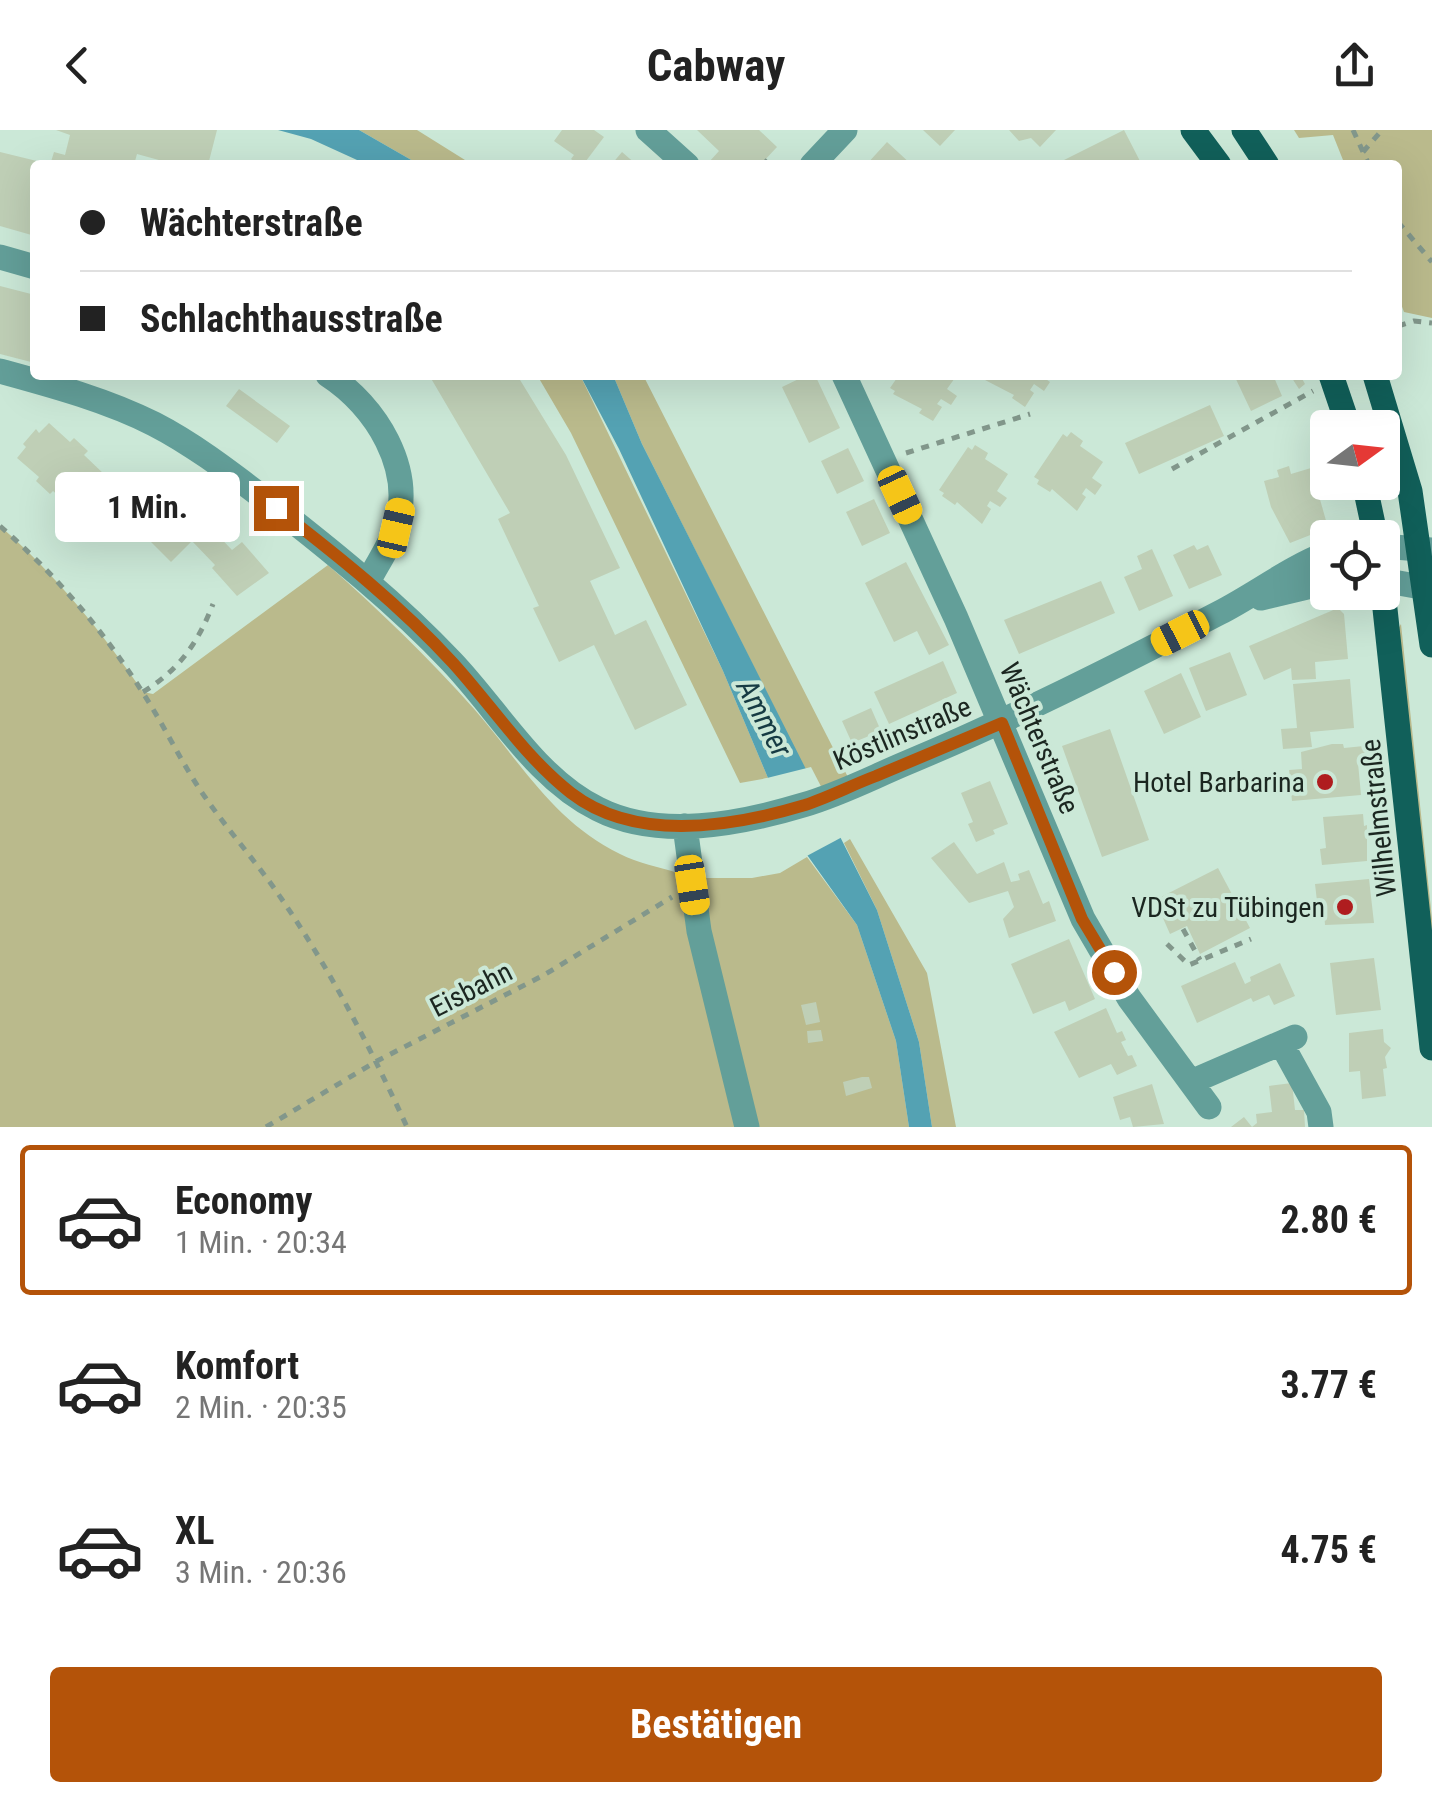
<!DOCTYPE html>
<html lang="de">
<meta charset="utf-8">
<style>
body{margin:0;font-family:"Roboto Condensed",sans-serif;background:#f2f2f2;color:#222;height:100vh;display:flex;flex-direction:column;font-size:38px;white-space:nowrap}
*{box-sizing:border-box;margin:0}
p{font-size:32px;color:#767676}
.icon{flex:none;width:55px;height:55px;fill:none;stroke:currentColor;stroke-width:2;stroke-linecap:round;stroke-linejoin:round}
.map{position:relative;height:997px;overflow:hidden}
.sheet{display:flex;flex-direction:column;background:#fff;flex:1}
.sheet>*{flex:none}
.guide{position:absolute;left:30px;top:30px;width:1372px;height:220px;border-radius:10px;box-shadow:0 10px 40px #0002;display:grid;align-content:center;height:220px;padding:0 50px;background:#fff}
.needle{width:65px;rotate:75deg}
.tools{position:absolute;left:1310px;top:280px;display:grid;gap:20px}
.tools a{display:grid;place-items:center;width:90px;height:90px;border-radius:10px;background:#fff;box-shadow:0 10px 40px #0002;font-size:50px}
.end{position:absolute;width:45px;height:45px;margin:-22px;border:12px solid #b45309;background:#fff;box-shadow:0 0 0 5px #fff}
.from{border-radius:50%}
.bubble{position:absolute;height:70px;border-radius:10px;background:#fff;box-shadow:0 10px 40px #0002;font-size:32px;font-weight:700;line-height:70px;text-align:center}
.car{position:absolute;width:30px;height:60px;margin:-30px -15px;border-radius:12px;box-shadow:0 0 8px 2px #0007;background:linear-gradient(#f5c518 24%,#345 0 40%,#f5c518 0 76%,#345 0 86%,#f5c518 0)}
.guide b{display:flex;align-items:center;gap:35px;height:95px;font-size:38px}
.guide b+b{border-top:2px solid #e0e0e0}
.guide i{width:25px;height:25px;background:#222}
ul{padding:18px 0 0;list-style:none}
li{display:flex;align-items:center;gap:30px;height:150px;margin:0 20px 15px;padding:0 30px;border:5px solid transparent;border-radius:10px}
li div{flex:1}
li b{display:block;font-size:38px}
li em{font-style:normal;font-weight:700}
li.current{border-color:#b45309}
li>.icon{width:90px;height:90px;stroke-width:1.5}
.primary-button{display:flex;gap:20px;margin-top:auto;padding:20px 50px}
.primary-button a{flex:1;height:115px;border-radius:10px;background:#b45309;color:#fff;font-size:40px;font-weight:700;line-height:115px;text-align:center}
header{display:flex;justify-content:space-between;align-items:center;height:130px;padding:0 50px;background:#fff;font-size:45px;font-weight:700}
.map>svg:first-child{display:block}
.green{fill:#baba8c}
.water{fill:#54a2b3}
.pier{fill:#cbe8d7}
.building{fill:#bfcfb6}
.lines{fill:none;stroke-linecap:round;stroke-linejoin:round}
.path{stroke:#82978b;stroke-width:5;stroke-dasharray:8 8;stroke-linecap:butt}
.minor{stroke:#639f99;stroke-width:25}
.major{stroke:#11605a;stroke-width:25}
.route{stroke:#b45309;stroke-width:12}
.poi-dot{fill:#af1d1f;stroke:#cbe8d7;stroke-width:4}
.labels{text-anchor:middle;stroke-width:8;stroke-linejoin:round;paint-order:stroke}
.street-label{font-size:28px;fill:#1b2620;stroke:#cbe8d7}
.poi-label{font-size:28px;fill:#1b2620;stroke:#cbe8d7;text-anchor:end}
.water-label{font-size:30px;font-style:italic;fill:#163b43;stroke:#cbe8d7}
</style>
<header><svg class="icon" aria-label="back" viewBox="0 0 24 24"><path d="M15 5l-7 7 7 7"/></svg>Cabway<svg class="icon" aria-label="share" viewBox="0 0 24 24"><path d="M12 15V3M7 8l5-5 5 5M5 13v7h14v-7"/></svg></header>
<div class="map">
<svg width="1432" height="997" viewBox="0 0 1432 997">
<rect width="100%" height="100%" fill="#cbe8d7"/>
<path class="green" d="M359,0H417L473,35H420Z
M1294,0H1432V188L1404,182L1398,166V35H1345L1333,5L1299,8Z
M537,245H580L723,541L768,648L740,653L571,303Z
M613,245H643L853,657L820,669L642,314Z
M0,396C56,445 101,501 143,562L153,564L328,435C380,481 429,528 475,580C521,633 554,692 620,724C638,733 659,737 678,743L742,997H0Z
M1401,494L1432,789V828L1398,499Z
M850,709L927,843L956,997H932L919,912L877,780L844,713Z
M807,727L857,795L896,911L909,997H753L702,760L706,748H752L780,743Z"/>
<path class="water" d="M278,0H359L420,35H368L311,9Z
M580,245H613L642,314L877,780L919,912L932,997H909L896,911L857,795L805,722L768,648L723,541L619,319Z"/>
<path class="pier" d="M811,637L846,705L803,728L763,649Z"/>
<path class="building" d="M217,0L208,35H177L137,24L134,35H50L54,22L65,25L70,5L56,0Z
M562,0H594L604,7L583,35H579L571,29L574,25L554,11Z
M697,0H759L777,17L760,35H711L709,32L719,21Z
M923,0H955L940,16Z
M1009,0H1056L1040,17L1031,8L1019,11Z
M1124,0L1142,35H1066L1064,30Z
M887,12L912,35H866Z
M0,22L49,34L35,35V106L0,96Z
M622,22L637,35H611Z
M0,156L35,165V233L0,224Z
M429,245H517L566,325L620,438L590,451L615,505L646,490L687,575L635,600L594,515L559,532L533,478L539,476L498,389L510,383Z
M807,245H815L840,298L809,313L782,257Z
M899,245H957L947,259L957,266L951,275L941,269L937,274L942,277L933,291L919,283L922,279L893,264L895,261L890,258Z
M989,245H1040L1050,252L1044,261L1034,254L1030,260L1034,263L1025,277L1012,268L1014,265L985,250Z
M1234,245H1273L1282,266L1251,281Z
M1290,245H1300L1305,254L1299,259Z
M239,259L290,296L277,313L226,276Z
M1210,275L1224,306L1139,344L1125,313Z
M49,293L70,312L74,308L88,321L84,325L105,345L96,355L100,358L88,372L83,368L74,379L53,361L50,364L36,351L39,347L17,328L26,317L23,314L36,299L39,303Z
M1071,302L1083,311L1080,316L1103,332L1092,348L1102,355L1095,365L1086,358L1082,364L1086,367L1077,381L1052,359L1050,362L1037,354L1039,350L1034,347L1063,304L1067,307Z
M975,315L988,323L985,329L1008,344L997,361L1007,368L1000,377L990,371L987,376L991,379L982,394L957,372L955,375L942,366L944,363L939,360L968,317L972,320Z
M848,318L864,351L837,364L821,331Z
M1289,336L1291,344L1311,338L1327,394L1318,402L1290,413L1271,377L1264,351L1279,347L1277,340Z
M167,369L200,402L208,395L232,420L242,412L269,443L237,466L212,438L215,435L192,411L171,432L141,402Z
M874,369L890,403L862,416L846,382Z
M1194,415L1197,420L1208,415L1222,445L1189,459L1173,425Z
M1152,419L1173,466L1139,481L1124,447L1142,439L1137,426Z
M906,432L949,515L929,525L917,501L894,512L865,453Z
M1101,451L1115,483L1019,524L1004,490Z
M1338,478L1344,484L1348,529L1315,532L1316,549L1292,550L1291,538L1264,550L1249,516Z
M1230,522L1247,565L1206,581L1189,538Z
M943,531L957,563L889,594L874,562Z
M1181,543L1201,587L1164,604L1144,561Z
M1350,549L1354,598L1310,602L1312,617L1283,619L1281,599L1297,598L1293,554Z
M871,578L881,601L852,613L842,591Z
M1110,599L1149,710L1102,727L1062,616Z
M1332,614H1343L1344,618L1364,616L1366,630L1358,633L1361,665L1292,671L1289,640L1302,639L1301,622Z
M990,651L1008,694L993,700L995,704L976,712L968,694L973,692L961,663Z
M1363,684L1364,696L1367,695V731L1322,735L1320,719L1326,718L1323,687Z
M954,712L977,744L1004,732L1011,752L1020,750L1018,744L1029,740L1043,774L1049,771L1056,791L1009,808L1003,789L1014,777L1008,761L969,773L931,728Z
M1218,738L1250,798L1200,824L1187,796L1170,804L1155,770Z
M1369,749L1374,793L1325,795L1324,780H1318L1315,754Z
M1069,809L1095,869L1069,881L1065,871L1033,884L1011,834Z
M1374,828L1381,880L1336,885L1330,833Z
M1235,832L1245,854L1251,851L1250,847L1280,833L1295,866L1274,875L1269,865L1253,872L1251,868L1197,893L1181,856Z
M816,872L820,892L806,895L801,875Z
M1106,878L1117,903L1122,901L1126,910L1121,912L1128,926L1132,925L1137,936L1117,945L1111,934L1079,948L1054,902Z
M1383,899L1384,912L1391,918L1385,927L1387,938L1383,939L1386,966L1362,969L1360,941L1349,942V903Z
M821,900L823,911L808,913L807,901Z
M862,947H869L872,958L846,966L843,952Z
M1292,953L1295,980H1304L1305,997H1252L1257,993L1256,984L1272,982L1269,956Z
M1152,954L1164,994L1133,997L1130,987L1120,990L1113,967Z
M1244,987L1252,997H1231Z"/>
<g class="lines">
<path class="path" d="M1353,0L1369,35
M1363,22L1382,0
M764,30L769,35
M1398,92L1432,132
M1398,196L1414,191L1432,193
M906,323L1030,284
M1172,339L1313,261
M0,396C55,444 104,501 143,563C165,597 182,634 205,667C230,703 259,735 283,771C331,841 371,919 407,997
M143,562C179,540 198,513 213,474
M1183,799L1200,830
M1167,814L1189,835L1251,809
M266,997L377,931L544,845L672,767"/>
<path class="minor" d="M648,0L687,35
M812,35L845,0
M0,127L35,137
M0,241C51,255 107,270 154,294C195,315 233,345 270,373C333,422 396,473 451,531C498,580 536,649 598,679C659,710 740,694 803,675C838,665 871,648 904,634C1012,589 1115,537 1219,483C1256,464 1289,438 1328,423
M328,245C376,276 415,339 396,397C390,416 377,434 368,452
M844,245L956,488L1083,789L1129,868L1209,977
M1382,416L1432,420
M1382,450L1432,459
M1261,468L1328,452
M685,696L699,801L747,997
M1281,913L1319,982L1321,997
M1191,952L1295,907"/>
<path class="major" d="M1193,0L1219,35
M1244,0L1267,35
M1331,245L1349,298
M1375,245L1410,361L1432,515
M1364,352L1376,408
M1382,451L1432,918"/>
</g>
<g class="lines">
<path class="route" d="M276,378C337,425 400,475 453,533C492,576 525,627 571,663C636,713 732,697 805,675C829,667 852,655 876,646C918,628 960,611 1002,593L1082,789L1114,842"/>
</g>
<g class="poi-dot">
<circle cx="1325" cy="652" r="10"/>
<circle cx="1345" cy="777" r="10"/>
</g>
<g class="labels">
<g class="street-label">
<text transform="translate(902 603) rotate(-23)" y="10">Köstlinstraße</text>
<text transform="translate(1040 608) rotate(67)" y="10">Wächterstraße</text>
<text transform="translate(1378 688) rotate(-96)" y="10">Wilhelmstraße</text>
<text transform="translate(471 859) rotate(-27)" y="10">Eisbahn</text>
</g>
<g class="poi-label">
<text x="1305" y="662">Hotel Barbarina</text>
<text x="1325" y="787">VDSt zu Tübingen</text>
</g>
<g class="water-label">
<text transform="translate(764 588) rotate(62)" y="10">Ammer</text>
</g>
</g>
</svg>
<div class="tools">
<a><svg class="needle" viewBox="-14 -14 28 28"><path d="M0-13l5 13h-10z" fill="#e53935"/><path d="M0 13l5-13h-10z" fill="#767676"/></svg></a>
<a><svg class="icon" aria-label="locate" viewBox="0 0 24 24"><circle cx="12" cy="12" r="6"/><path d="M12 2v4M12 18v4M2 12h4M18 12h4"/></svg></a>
</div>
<i class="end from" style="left:1114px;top:842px"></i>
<i class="end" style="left:276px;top:378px"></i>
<div class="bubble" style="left:55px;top:342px;width:185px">1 Min.</div>
<i class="car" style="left:900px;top:365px;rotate:155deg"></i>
<i class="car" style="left:396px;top:398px;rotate:13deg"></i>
<i class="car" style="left:1180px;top:503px;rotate:243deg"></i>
<i class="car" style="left:692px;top:755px;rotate:171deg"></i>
<div class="guide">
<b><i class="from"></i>Wächterstraße</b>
<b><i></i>Schlachthausstraße</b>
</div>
</div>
<section class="sheet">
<ul>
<li class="current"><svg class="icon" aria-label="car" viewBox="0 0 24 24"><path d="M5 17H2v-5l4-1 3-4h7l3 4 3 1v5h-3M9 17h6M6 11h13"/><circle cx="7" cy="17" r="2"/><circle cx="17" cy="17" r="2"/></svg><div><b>Economy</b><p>1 Min. · 20:34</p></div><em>2.80 €</em></li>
<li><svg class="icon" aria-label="car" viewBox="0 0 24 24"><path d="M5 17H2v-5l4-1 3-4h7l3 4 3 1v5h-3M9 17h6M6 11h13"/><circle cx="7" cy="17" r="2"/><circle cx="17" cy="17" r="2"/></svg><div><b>Komfort</b><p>2 Min. · 20:35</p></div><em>3.77 €</em></li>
<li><svg class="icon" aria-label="car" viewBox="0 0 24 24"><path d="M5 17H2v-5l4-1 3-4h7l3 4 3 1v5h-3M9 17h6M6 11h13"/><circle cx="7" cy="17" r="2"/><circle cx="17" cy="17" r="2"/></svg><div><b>XL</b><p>3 Min. · 20:36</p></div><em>4.75 €</em></li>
</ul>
<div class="primary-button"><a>Bestätigen</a></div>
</section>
